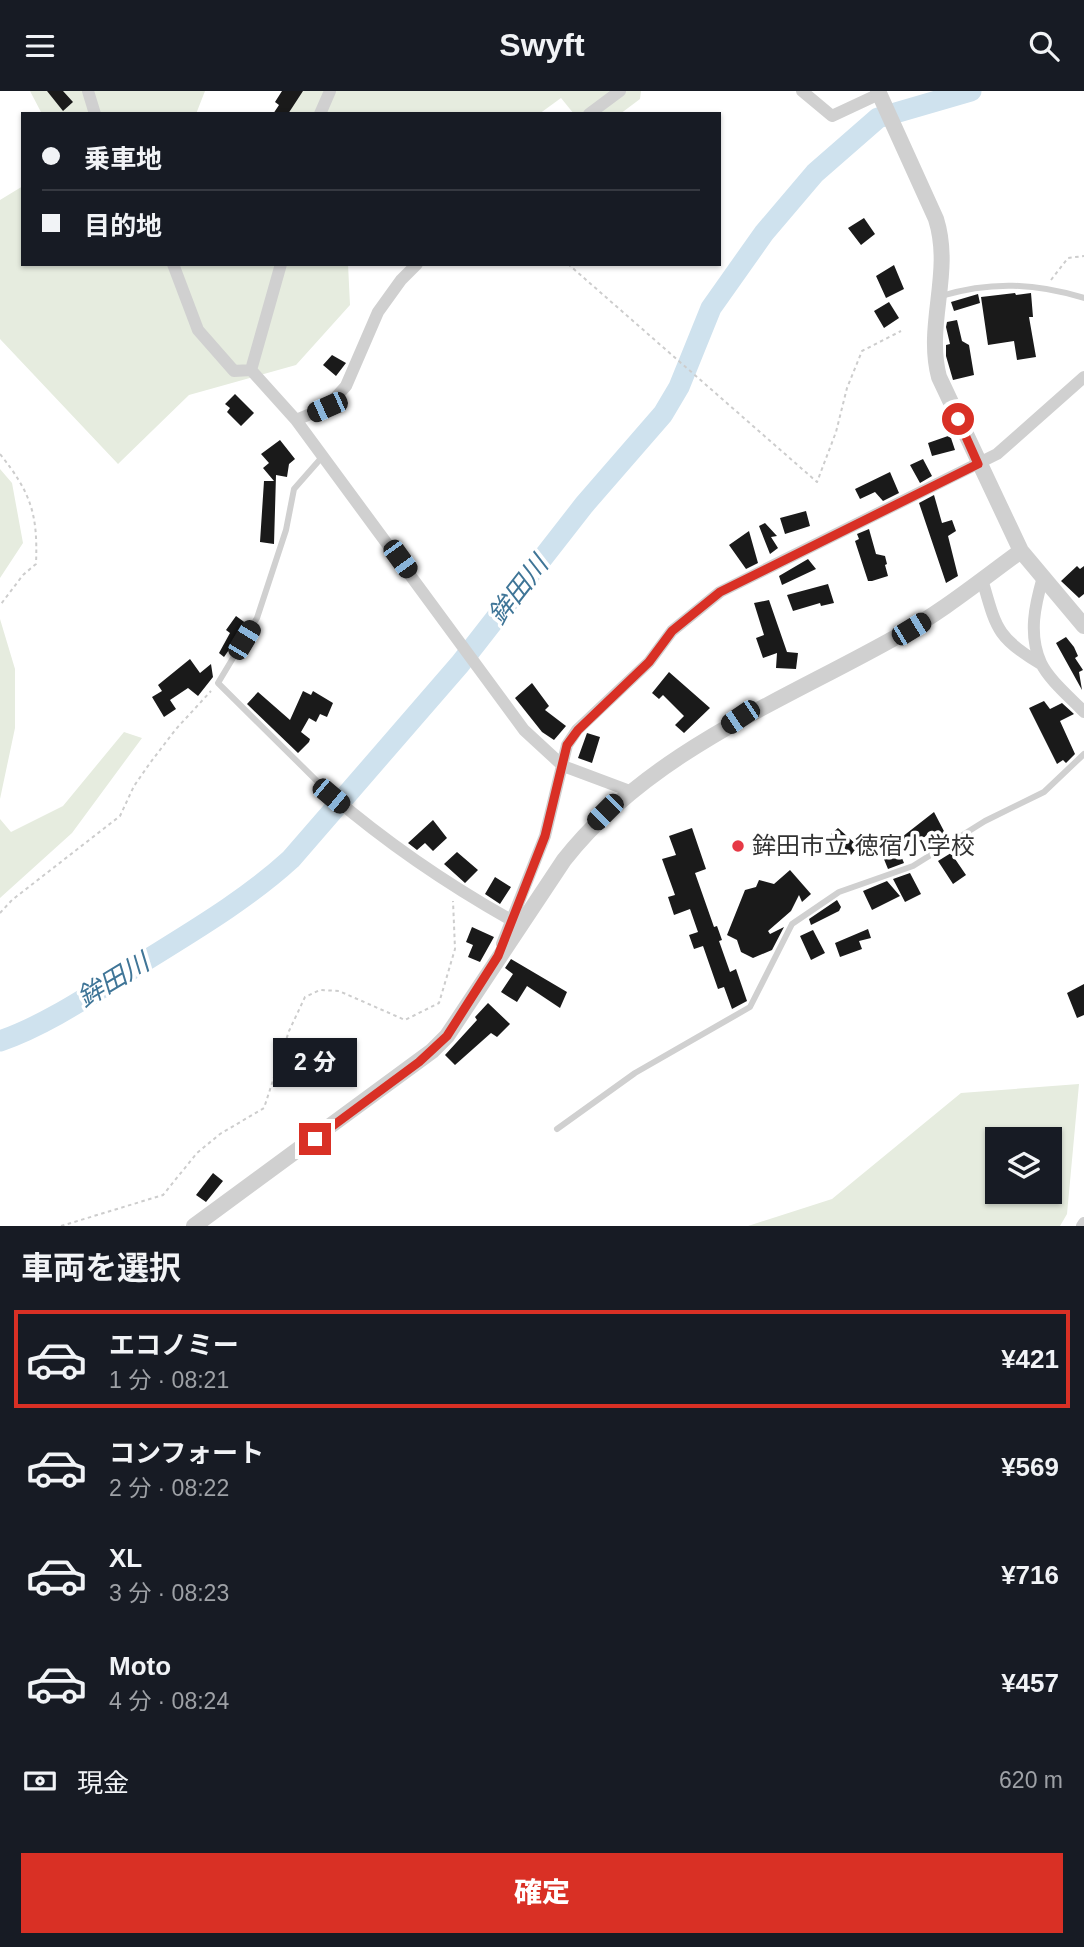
<!DOCTYPE html>
<html lang="ja">
<meta charset="utf-8">
<style>
body{margin:0;font-family:Helvetica,"Noto Sans JP",sans-serif;background:#20242c;color:#f1f3f6;height:100vh;display:flex;flex-direction:column;font-size:26px;white-space:nowrap}
*{box-sizing:border-box;margin:0}
p{font-size:23px;color:#9ea1a6}
.icon{flex:none;width:38px;height:38px;fill:none;stroke:currentColor;stroke-width:2;stroke-linecap:round;stroke-linejoin:round}
.map{position:relative;height:1135px;overflow:hidden}
.details{display:flex;flex-direction:column;background:#171b24;flex:1}
.details>*{flex:none}
.guide{position:absolute;left:21px;top:21px;width:700px;height:154px;border-radius:0px;box-shadow:0 2px 5px #0004;display:grid;align-content:center;height:154px;padding:0 21px;background:#171b24}
.controls{position:absolute;left:985px;top:1036px;display:grid;gap:14px}
.controls a{display:grid;place-items:center;width:77px;height:77px;border-radius:0px;background:#171b24;box-shadow:0 2px 5px #0004;font-size:35px}
.end{position:absolute;width:32px;height:32px;margin:-16px;border:9px solid #d93025;background:#fff;box-shadow:0 0 0 4px #fff}
.from{border-radius:50%}
.bubble{position:absolute;height:49px;border-radius:0px;background:#171b24;box-shadow:0 2px 5px #0004;font-size:23px;font-weight:800;line-height:49px;text-align:center}
.car{position:absolute;width:21px;height:42px;margin:-21px -10px;border-radius:9px;box-shadow:0 0 5px 2px #0007;background:linear-gradient(#222 24%,#8ab4d8 0 40%,#222 0 76%,#8ab4d8 0 86%,#222 0)}
.guide b{display:flex;align-items:center;gap:24px;height:66px;font-size:26px}
.guide b+b{border-top:2px solid #363941}
.guide i{width:18px;height:18px;background:#f1f3f6}
ul{padding:0;list-style:none}
li{display:flex;align-items:center;gap:21px;height:98px;margin:0 14px 10px;padding:0 7px;border:4px solid transparent;border-radius:0px}
li div{flex:1}
li b{display:block;font-size:26px}
li em{font-style:normal;font-weight:800}
li.selected{border-color:#d93025}
li>.icon{width:63px;height:63px;stroke-width:1.5}
h2{padding:0 21px;font-size:32px;line-height:84px}
.pay{display:flex;align-items:center;gap:18px;height:77px;padding:0 21px;font-size:26px}
.pay p{margin-inline-start:auto}
.cta{display:flex;gap:14px;margin-top:auto;padding:14px 21px}
.cta a{flex:1;height:80px;border-radius:0px;background:#d93025;color:#fff;font-size:28px;font-weight:800;line-height:80px;text-align:center}
header{display:flex;justify-content:space-between;align-items:center;height:91px;padding:0 21px;background:#171b24;font-size:32px;font-weight:800}
.map>svg:first-child{display:block}
.green{fill:#e6ecdf;fill-rule:evenodd}
.lines{fill:none;stroke-linecap:round;stroke-linejoin:round}
.river{stroke:#cfe2ee;stroke-width:21}
.building{fill:#1a1a1a}
.path{stroke:#cdcdcd;stroke-width:2;stroke-dasharray:3.5 3.5;stroke-linecap:butt}
.service{stroke:#d0d0d0;stroke-width:6}
.minor{stroke:#d0d0d0;stroke-width:12}
.tertiary{stroke:#d0d0d0;stroke-width:16}
.route{stroke:#d93025;stroke-width:9}
.poi-dot{fill:#e63946;stroke:#fff;stroke-width:2.5}
.labels{text-anchor:middle;stroke-width:7;stroke-linejoin:round;paint-order:stroke}
.poi-label{font-size:24px;fill:#333;stroke:#fff;text-anchor:start}
.water-label{font-size:26px;font-style:italic;fill:#3f7597;stroke:#fff}
</style>
<header><svg class="icon" aria-label="menu" viewBox="0 0 24 24"><path d="M4 6h16M4 12h16M4 18h16"/></svg>Swyft<svg class="icon" aria-label="search" viewBox="0 0 24 24"><circle cx="10" cy="10" r="6"/><path d="M15 15l6 6"/></svg></header>
<div class="map">
<svg width="1084" height="1135" viewBox="0 0 1084 1135">
<rect width="100%" height="100%" fill="#fff"/>
<path class="green" d="M30,0H205L196,23H42Z
M298,0H641L640,8L620,23H574L561,7L539,23H289Z
M23,95V173H348L350,214L296,274L189,304L118,373L0,248V109Z
M0,378L12,392L23,452L0,487Z
M0,528L15,578V637L0,708Z
M124,641L142,647L72,742L0,807V728L11,741L63,715Z
M1079,993L1067,1123L1060,1135H748L832,1108L961,1002ZM998,1048H1050V1101H998Z"/>
<g class="lines">
<path class="river" d="M0,950C46,934 90,904 132,878C186,844 244,811 291,768L460,573L584,414L663,323L679,296L711,217L764,142L815,82L878,27L971,0"/>
</g>
<path class="building" d="M47,0H63L73,11L63,20Z
M282,0H303L288,23H273L279,14L275,11Z
M864,127L875,143L861,154L848,137Z
M894,174L904,198L886,207L876,185Z
M1015,202L1016,204L1031,202L1033,226H1029L1036,266L1017,269L1014,250L988,254L981,206Z
M978,203L980,212L954,220L951,211Z
M889,211L899,227L884,237L874,220Z
M957,229L962,250L969,254L974,284L953,289L946,265V254L950,253L946,236L947,231Z
M332,264L346,272L336,285L323,274Z
M235,303L254,322L241,335L227,321L230,317L225,313Z
M948,345L951,347L955,359L932,365L928,352Z
M280,349L295,368L289,373L287,386L276,384L274,453L260,451L264,390H274L263,377L269,372L261,363Z
M923,368L932,385L920,392L910,374Z
M890,381L899,402L883,410L875,401L860,408L855,398Z
M934,404L942,432L952,429L956,440L948,445L958,485L946,492L919,412Z
M806,420L810,435L785,443L780,427Z
M765,432L777,445L771,446L778,457L770,463L759,435Z
M869,438L876,463L885,465L887,473L885,474L888,485L872,490H868L855,450L859,448L857,443Z
M749,440L758,472L746,478L729,454Z
M808,468L816,478L782,494L779,485Z
M1077,475L1080,478L1084,475V503L1079,507L1061,490Z
M828,493L834,512L821,515L820,512L793,520L787,504Z
M769,509L787,561L798,562L796,578L776,577L777,562L763,567L756,547L764,544L754,512Z
M236,525L247,533L224,566L219,562L230,542L226,539Z
M1066,546L1074,556L1078,565L1075,567L1083,579L1079,581L1082,599L1056,552Z
M190,568L200,582L211,573L213,586L198,605L188,597L170,609L176,618L164,626L152,606L162,600L158,594Z
M669,581L710,617L684,642L675,634L684,625L663,604L659,608L652,602Z
M532,592L549,615L545,619L566,635L554,649L542,641L515,607Z
M303,600L311,604L313,600L333,612L327,626L320,623L316,631L309,627L301,641L310,648L309,651L298,662L247,613L258,601L290,629Z
M1044,610L1050,618L1062,612L1074,623L1060,630L1075,663L1066,672L1063,669L1057,673L1029,617Z
M587,642L600,646L592,672L578,667Z
M934,721L946,744L932,750L928,744L899,760L904,772L888,778L879,756L902,746Z
M433,729L447,747L433,760L425,752L417,759L408,752Z
M692,737L706,778L695,782L714,836L717,835L722,849L719,850L730,881L736,878L747,910L732,918L724,896L718,898L703,855L694,858L689,844L698,841L690,818L674,824L668,806L675,804L662,768L676,764L669,745Z
M838,737L858,755L851,764L831,743Z
M457,761L478,779L465,792L444,773Z
M951,762L966,784L953,793L938,770Z
M790,779L811,803L802,811L799,804L791,820L768,840L770,843L784,836L772,859L753,867L741,861L737,849L727,844L745,799L756,796L759,789L774,793Z
M910,782L921,803L905,811L893,788Z
M495,786L511,796L500,813L485,803Z
M887,790L900,805L872,819L863,800Z
M837,809L841,816L839,820L811,834L809,828Z
M472,836L494,846L480,871L468,866L473,854L466,851Z
M868,838L871,847L859,850L862,858L840,866L835,852Z
M813,839L825,862L811,869L800,845Z
M511,868L567,901L560,917L527,895L517,911L501,901L513,883L505,877Z
M1084,893V924L1077,927L1067,902Z
M488,912L510,933L497,946L491,942L455,974L445,964L477,929L475,926Z
M213,1082L223,1090L206,1111L196,1104Z"/>
<g class="lines">
<path class="path" d="M568,173L817,391L836,341L847,297L862,260L901,240
M1051,189L1068,167L1084,165
M0,363C31,402 38,423 36,473L23,484L1,513
M0,822L12,809L120,725L134,695L150,672L176,638L211,600
M61,1135L163,1104L197,1062L220,1043L264,1017L289,940L305,906L320,899L339,900L405,929L439,912L455,858L453,810"/>
<path class="service" d="M941,205C991,190 1035,192 1084,207
M323,365L294,398L286,439L257,527L218,592L331,704
M557,1038L635,982L750,916L792,833L839,801L913,775L985,730L1044,701L1084,663"/>
<path class="minor" d="M88,0L95,23
M802,0L832,25L879,3
M320,23L330,0
M589,23L620,0
M173,173L198,239L234,280L251,279L296,329L524,639L563,675L630,700
M251,279L281,173
M296,329L327,316L346,295L378,221L401,189L417,173
M1043,486C1035,514 1028,543 1041,572C1049,589 1071,607 1084,621
M982,488C996,536 996,547 1041,573
M331,704C387,752 447,793 511,829
M502,853L545,745L567,654L577,639L649,571L672,540L720,501L997,363L1084,286
M1082,1135L1084,1132"/>
<path class="tertiary" d="M878,0L936,128C953,182 925,233 939,286L1021,460L1084,535
M194,1135L432,960L447,945L564,769C650,660 781,611 898,545C942,521 981,489 1021,460"/>
</g>
<g class="lines">
<path class="route" d="M315,1048L419,971L447,945L498,865L545,745L567,654L578,639L649,571L672,540L720,501L978,373L958,328"/>
</g>
<circle class="poi-dot" cx="738" cy="755" r="7"/>
<g class="labels">
<g class="poi-label">
<text x="752" y="763">鉾田市立 徳宿小学校</text>
</g>
<g class="water-label">
<text transform="translate(518 499) rotate(-52)" y="9">鉾田川</text>
<text transform="translate(113 889) rotate(-31)" y="9">鉾田川</text>
</g>
</g>
</svg>
<div class="controls">
<a><svg class="icon" aria-label="layers" viewBox="0 0 24 24"><path d="M12 4l9 5-9 5-9-5zM3 14l9 5 9-5"/></svg></a>
</div>
<i class="end from" style="left:958px;top:328px"></i>
<i class="end" style="left:315px;top:1048px"></i>
<div class="bubble" style="left:273px;top:947px;width:84px">2 分</div>
<i class="car" style="left:327px;top:316px;rotate:246deg"></i>
<i class="car" style="left:400px;top:468px;rotate:144deg"></i>
<i class="car" style="left:911px;top:538px;rotate:59deg"></i>
<i class="car" style="left:244px;top:549px;rotate:31deg"></i>
<i class="car" style="left:740px;top:626px;rotate:236deg"></i>
<i class="car" style="left:331px;top:705px;rotate:130deg"></i>
<i class="car" style="left:605px;top:721px;rotate:225deg"></i>
<div class="guide">
<b><i class="from"></i>乗車地</b>
<b><i></i>目的地</b>
</div>
</div>
<section class="details">
<h2>車両を選択</h2>
<ul>
<li class="selected"><svg class="icon" aria-label="car" viewBox="0 0 24 24"><path d="M5 17H2v-5l4-1 3-4h7l3 4 3 1v5h-3M9 17h6M6 11h13"/><circle cx="7" cy="17" r="2"/><circle cx="17" cy="17" r="2"/></svg><div><b>エコノミー</b><p>1 分 · 08:21</p></div><em>¥421</em></li>
<li><svg class="icon" aria-label="car" viewBox="0 0 24 24"><path d="M5 17H2v-5l4-1 3-4h7l3 4 3 1v5h-3M9 17h6M6 11h13"/><circle cx="7" cy="17" r="2"/><circle cx="17" cy="17" r="2"/></svg><div><b>コンフォート</b><p>2 分 · 08:22</p></div><em>¥569</em></li>
<li><svg class="icon" aria-label="car" viewBox="0 0 24 24"><path d="M5 17H2v-5l4-1 3-4h7l3 4 3 1v5h-3M9 17h6M6 11h13"/><circle cx="7" cy="17" r="2"/><circle cx="17" cy="17" r="2"/></svg><div><b>XL</b><p>3 分 · 08:23</p></div><em>¥716</em></li>
<li><svg class="icon" aria-label="car" viewBox="0 0 24 24"><path d="M5 17H2v-5l4-1 3-4h7l3 4 3 1v5h-3M9 17h6M6 11h13"/><circle cx="7" cy="17" r="2"/><circle cx="17" cy="17" r="2"/></svg><div><b>Moto</b><p>4 分 · 08:24</p></div><em>¥457</em></li>
</ul>
<div class="pay"><svg class="icon" aria-label="cash" viewBox="0 0 24 24"><path d="M3 7h18v10H3z"/><circle cx="12" cy="12" r="2"/></svg>現金<p>620 m</p></div>
<div class="cta"><a>確定</a></div>
</section>
